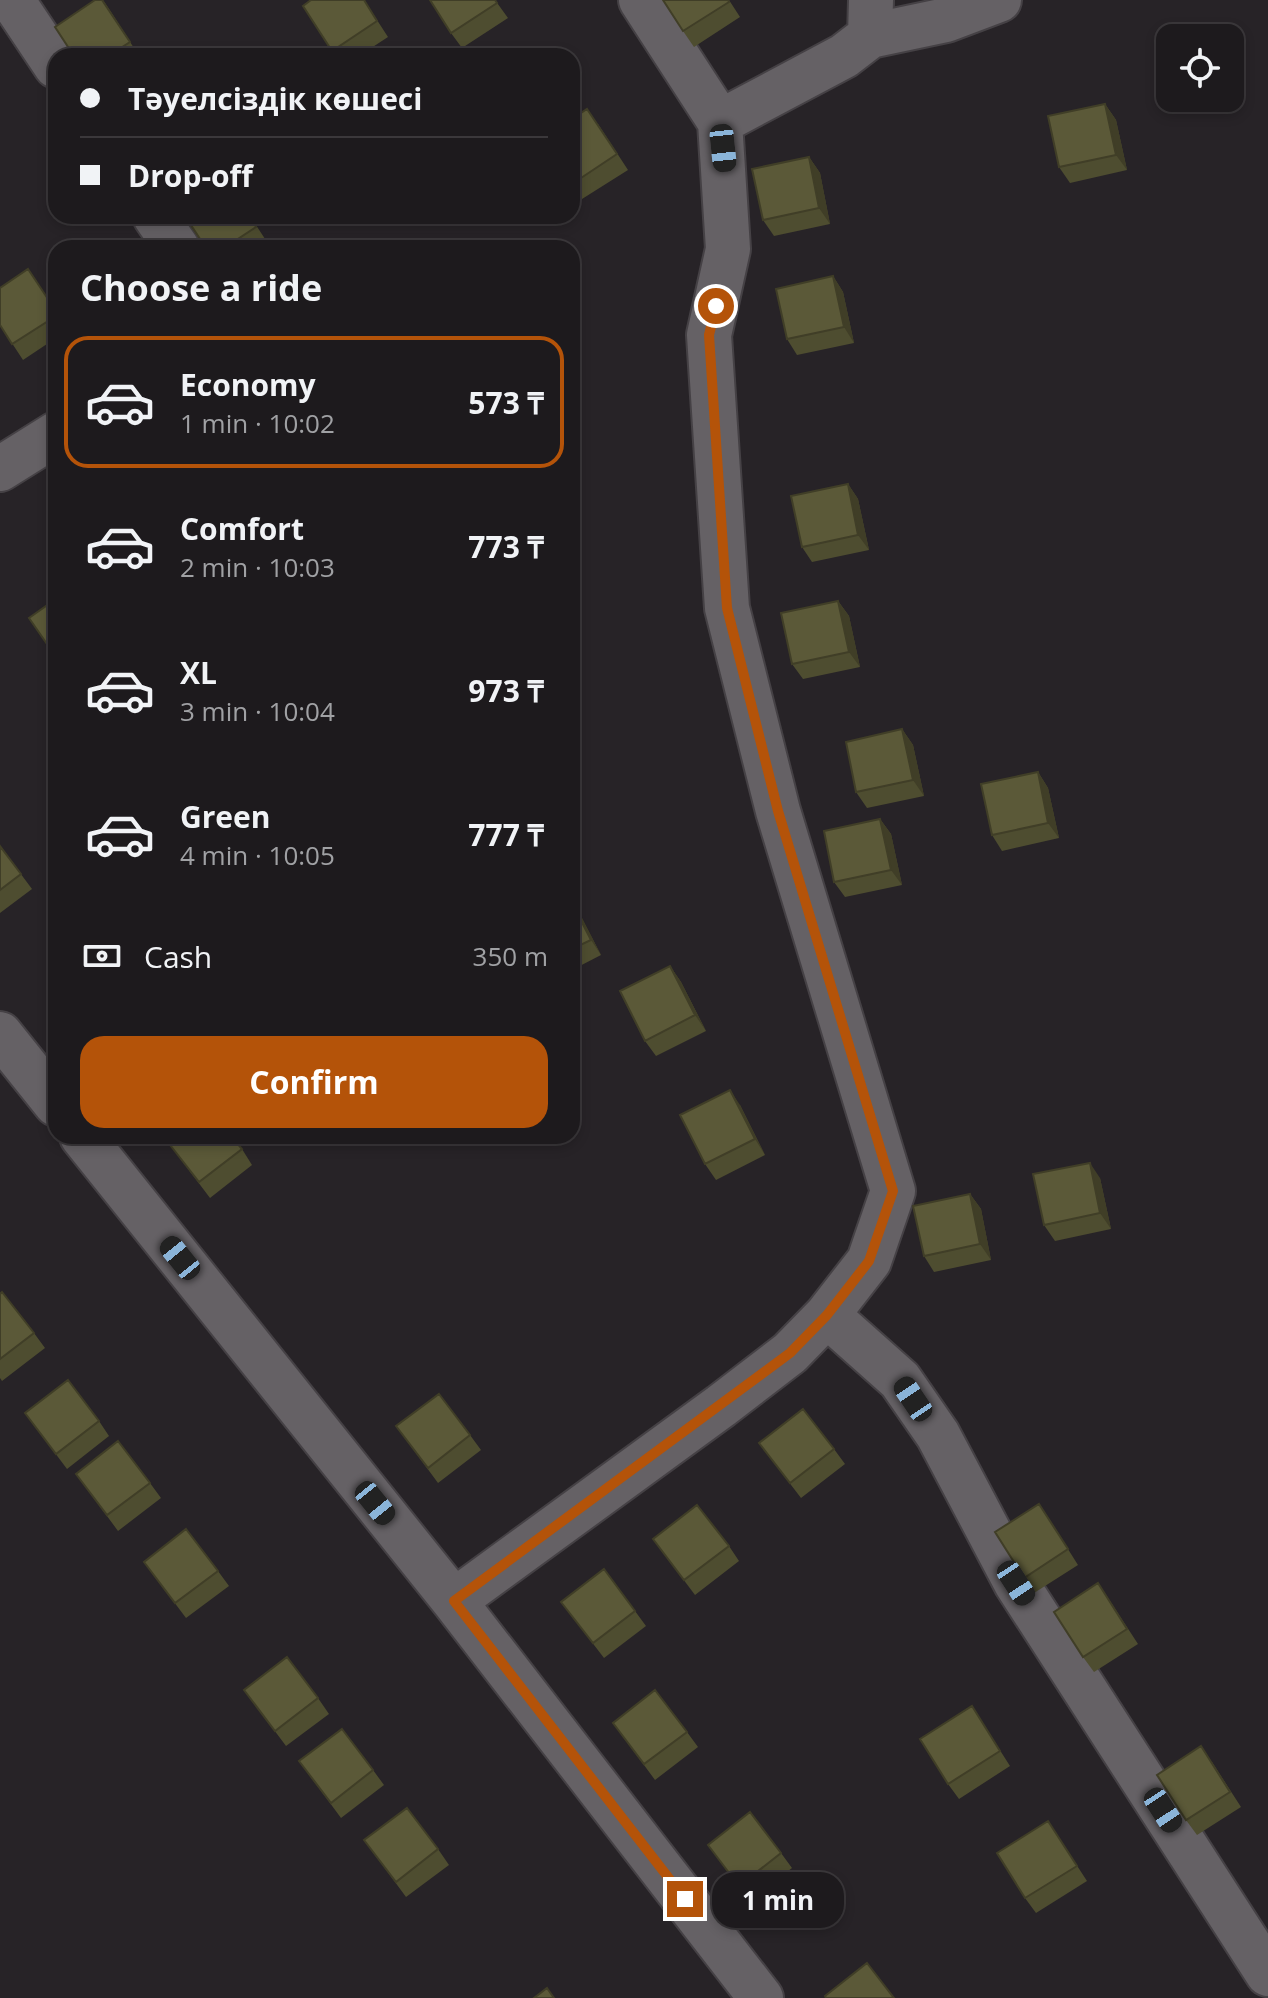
<!DOCTYPE html>
<meta charset="utf-8">
<style>
body{margin:0;font-family:"Open Sans",sans-serif;background:#2a272a;color:#f1f3f6;height:100vh;display:flex;flex-direction:column;font-size:30px;white-space:nowrap}
*{box-sizing:border-box;margin:0}
p{font-size:26px;color:#a0a1a4}
.icon{flex:none;width:44px;height:44px;fill:none;stroke:currentColor;stroke-width:2;stroke-linecap:round;stroke-linejoin:round}
.map{position:relative;flex:1;overflow:hidden}
.details{position:absolute;left:48px;top:240px;width:532px;height:904px;display:flex;flex-direction:column;background:#1d1a1d;border-radius:24px;box-shadow:0 4px 12px #0003,0 0 0 2px #3b383b}
.details>*{flex:none}
.guide{position:absolute;left:48px;top:48px;width:532px;height:176px;border-radius:24px;box-shadow:0 4px 12px #0003,0 0 0 2px #3b383b;display:grid;align-content:center;height:176px;padding:0 32px;background:#1d1a1d}
.controls{position:absolute;left:1156px;top:24px;display:grid;gap:16px}
.controls a{display:grid;place-items:center;width:88px;height:88px;border-radius:16px;background:#1d1a1d;box-shadow:0 4px 12px #0003,0 0 0 2px #3b383b;font-size:40px}
.end{position:absolute;width:36px;height:36px;margin:-18px;border:10px solid #b45309;background:#fff;box-shadow:0 0 0 4px #fff}
.from{border-radius:50%}
.bubble{position:absolute;height:56px;border-radius:24px;background:#1d1a1d;box-shadow:0 4px 12px #0003,0 0 0 2px #3b383b;font-size:26px;font-weight:700;line-height:56px;text-align:center}
.car{position:absolute;width:24px;height:48px;margin:-24px -12px;border-radius:10px;box-shadow:0 0 6px 2px #0007;background:linear-gradient(#222 24%,#8ab4d8 0 40%,#222 0 76%,#8ab4d8 0 86%,#222 0)}
.guide b{display:flex;align-items:center;gap:28px;height:76px;font-size:30px}
.guide b+b{border-top:2px solid #3b383b}
.guide i{width:20px;height:20px;background:#f1f3f6}
ul{padding:0;list-style:none}
li{display:flex;align-items:center;gap:24px;height:132px;margin:0 16px 12px;padding:0 16px;border:4px solid transparent;border-radius:24px}
li div{flex:1}
li b{display:block;font-size:30px}
li em{font-style:normal;font-weight:700}
li.active{border-color:#b45309}
li>.icon{width:72px;height:72px;stroke-width:1.5}
h2{padding:0 32px;font-size:36px;line-height:96px}
.pay{display:flex;align-items:center;gap:20px;height:88px;padding:0 32px;font-size:30px}
.pay p{margin-inline-start:auto}
.primary-button{display:flex;gap:16px;margin-top:auto;padding:16px 32px}
.primary-button a{flex:1;height:92px;border-radius:24px;background:#b45309;color:#fff;font-size:32px;font-weight:700;line-height:92px;text-align:center}
.map>svg:first-child{display:block}
.lines{fill:none;stroke-linecap:round;stroke-linejoin:round}
.minor-casing{stroke:#454145;stroke-width:48}
.minor{stroke:#656165;stroke-width:44}
.wall{fill:#4e4d30}
.shaded-wall{fill:#403e27}
.building{fill:#5b5938;stroke:#403e27;stroke-width:2}
.route{stroke:#b45309;stroke-width:10}
</style>
<div class="map">
<svg width="1268" height="1998" viewBox="0 0 1268 1998">
<rect width="100%" height="100%" fill="#272327"/>
<g class="lines">
<defs>
<path id="minor" d="M12,0L56,66
M641,0L720,122L728,249L709,335L727,608L778,811L893,1191L869,1261L827,1315L900,1380L938,1435L1016,1583L1268,1974
M870,36L946,20L999,0
M720,122L844,56L870,36L871,0
M155,216L177,248
M0,469L56,434
M0,1034L56,1104
M82,1136L454,1601L761,1998
M454,1601L721,1406L790,1353L827,1315"/>
</defs>
<use href="#minor" class="minor-casing"/>
<use href="#minor" class="minor"/>
</g>
<path class="wall" d="M103,0L111,12L139,56H74Z
M311,0H364L388,37L359,56H336L332,51Z
M495,0L508,18L462,48L451,33Z
M729,0L740,17L694,47L683,31Z
M1105,104L1116,120L1127,170L1070,183L1059,167Z
M598,124L628,170L582,199L572,184Z
M809,157L820,173L830,224L774,236L763,220Z
M185,216H250L267,242L258,248H206Z
M833,276L843,292L854,343L797,355L787,339Z
M56,311V338L23,360L0,325Z
M848,484L858,499L869,550L812,562L802,547Z
M838,601L849,616L860,667L803,679L792,664Z
M902,729L913,745L924,796L867,808L856,792Z
M1038,772L1048,788L1059,838L1002,851L992,835Z
M880,819L891,834L902,885L845,897L834,882Z
M0,846L32,889L0,913Z
M572,900L601,955L572,970Z
M670,966L681,982L706,1031L656,1056L645,1041Z
M740,1105L765,1155L716,1180L705,1164Z
M167,1141L242,1149L252,1165L210,1198Z
M1100,1178L1111,1229L1055,1241L1044,1225Z
M970,1194L981,1209L991,1260L934,1272L924,1256Z
M0,1294L34,1333L45,1348L2,1381L0,1378Z
M25,1413L99,1421L109,1436L67,1469Z
M396,1426L470,1435L481,1450L438,1483Z
M759,1443L834,1449L845,1464L801,1498Z
M76,1474L150,1483L161,1498L118,1531Z
M1049,1519L1078,1565L1034,1593L1024,1578Z
M653,1539L729,1546L739,1561L695,1595Z
M144,1562L218,1571L229,1586L186,1618Z
M1108,1598L1138,1644L1094,1672L1083,1657Z
M561,1602L635,1611L646,1626L604,1658Z
M244,1690L318,1698L329,1714L286,1746Z
M982,1722L1010,1766L959,1799L948,1784Z
M613,1723L687,1732L698,1747L655,1780Z
M299,1761L373,1770L384,1785L341,1818Z
M1212,1762L1241,1807L1197,1835L1186,1820Z
M1048,1821L1087,1881L1036,1913L1025,1898Z
M364,1840L438,1849L449,1865L406,1897Z
M708,1845L781,1853L792,1868L749,1901Z"/>
<path class="shaded-wall" d="M1105,104L1116,120L1127,170L1116,155Z
M809,157L820,173L830,224L819,208Z
M833,276L843,292L854,343L844,327Z
M848,484L858,499L869,550L858,535Z
M838,601L849,616L860,667L849,652Z
M902,729L913,745L924,796L913,780Z
M1038,772L1048,788L1059,838L1048,823Z
M880,819L891,834L902,885L891,870Z
M572,900L576,906L601,955L591,940L572,903Z
M670,966L681,982L706,1031L695,1015Z
M730,1090L740,1105L765,1155L755,1139Z
M1090,1163L1100,1178L1111,1229L1100,1213Z
M970,1194L981,1209L991,1260L980,1244Z"/>
<path class="building" d="M95,0H102L130,42L108,56H74L55,27Z
M311,0H364L377,21L332,51L303,6Z
M430,0H495L497,3L451,33Z
M663,0H728L729,2L683,31Z
M1105,104L1116,155L1059,167L1048,116Z
M587,109L617,154L572,184V119Z
M809,157L819,208L763,220L752,169Z
M185,216H249L256,227L224,248H206Z
M28,269L56,311V316L12,344L0,325V288Z
M833,276L844,327L787,339L776,289Z
M848,484L858,535L802,547L791,496Z
M56,599V657L29,618Z
M838,601L849,652L792,664L781,613Z
M902,729L913,780L856,792L846,742Z
M1038,772L1048,823L992,835L981,784Z
M880,819L891,870L834,882L824,831Z
M0,846L21,874L0,890Z
M572,903L591,940L572,949Z
M670,966L695,1015L645,1041L620,991Z
M730,1090L755,1139L705,1164L680,1115Z
M174,1136H231L242,1149L199,1182L167,1141Z
M1090,1163L1100,1213L1044,1225L1033,1174Z
M970,1194L980,1244L924,1256L913,1206Z
M2,1292L34,1333L0,1359V1294Z
M68,1380L99,1421L56,1454L25,1413Z
M439,1394L470,1435L428,1468L396,1426Z
M803,1409L834,1449L790,1483L759,1443Z
M118,1441L150,1483L107,1515L76,1474Z
M1039,1504L1068,1549L1024,1578L995,1532Z
M697,1505L729,1546L684,1580L653,1539Z
M186,1529L218,1571L175,1603L144,1562Z
M604,1569L635,1611L593,1643L561,1602Z
M1098,1583L1127,1629L1083,1657L1054,1612Z
M287,1657L318,1698L275,1731L244,1690Z
M655,1690L687,1732L644,1764L613,1723Z
M972,1706L1000,1751L948,1784L920,1739Z
M342,1729L373,1770L331,1803L299,1761Z
M1201,1746L1230,1792L1186,1820L1157,1775Z
M407,1808L438,1849L396,1882L364,1840Z
M750,1812L781,1853L739,1886L708,1845Z
M1048,1821L1077,1866L1025,1898L997,1853Z
M867,1963L894,1998H826L825,1996Z
M547,1988L554,1998H534Z"/>
<g class="lines">
<path class="route" d="M685,1899L454,1601L790,1353L827,1315L869,1261L893,1191L778,811L727,608L709,335L716,306"/>
</g>
</svg>
<div class="controls">
<a><svg class="icon" aria-label="locate" viewBox="0 0 24 24"><circle cx="12" cy="12" r="6"/><path d="M12 2v4M12 18v4M2 12h4M18 12h4"/></svg></a>
</div>
<i class="end from" style="left:716px;top:306px"></i>
<i class="end" style="left:685px;top:1899px"></i>
<div class="bubble" style="left:712px;top:1872px;width:132px">1 min</div>
<i class="car" style="left:723px;top:148px;rotate:174deg"></i>
<i class="car" style="left:180px;top:1258px;rotate:321deg"></i>
<i class="car" style="left:913px;top:1399px;rotate:326deg"></i>
<i class="car" style="left:375px;top:1503px;rotate:141deg"></i>
<i class="car" style="left:1016px;top:1583px;rotate:147deg"></i>
<i class="car" style="left:1163px;top:1810px;rotate:147deg"></i>
<div class="guide">
<b><i class="from"></i>Тәуелсіздік көшесі</b>
<b><i></i>Drop-off</b>
</div>
<section class="details">
<h2>Choose a ride</h2>
<ul>
<li class="active"><svg class="icon" aria-label="car" viewBox="0 0 24 24"><path d="M5 17H2v-5l4-1 3-4h7l3 4 3 1v5h-3M9 17h6M6 11h13"/><circle cx="7" cy="17" r="2"/><circle cx="17" cy="17" r="2"/></svg><div><b>Economy</b><p>1 min · 10:02</p></div><em>573 ₸</em></li>
<li><svg class="icon" aria-label="car" viewBox="0 0 24 24"><path d="M5 17H2v-5l4-1 3-4h7l3 4 3 1v5h-3M9 17h6M6 11h13"/><circle cx="7" cy="17" r="2"/><circle cx="17" cy="17" r="2"/></svg><div><b>Comfort</b><p>2 min · 10:03</p></div><em>773 ₸</em></li>
<li><svg class="icon" aria-label="car" viewBox="0 0 24 24"><path d="M5 17H2v-5l4-1 3-4h7l3 4 3 1v5h-3M9 17h6M6 11h13"/><circle cx="7" cy="17" r="2"/><circle cx="17" cy="17" r="2"/></svg><div><b>XL</b><p>3 min · 10:04</p></div><em>973 ₸</em></li>
<li><svg class="icon" aria-label="car" viewBox="0 0 24 24"><path d="M5 17H2v-5l4-1 3-4h7l3 4 3 1v5h-3M9 17h6M6 11h13"/><circle cx="7" cy="17" r="2"/><circle cx="17" cy="17" r="2"/></svg><div><b>Green</b><p>4 min · 10:05</p></div><em>777 ₸</em></li>
</ul>
<div class="pay"><svg class="icon" aria-label="cash" viewBox="0 0 24 24"><path d="M3 7h18v10H3z"/><circle cx="12" cy="12" r="2"/></svg>Cash<p>350 m</p></div>
<div class="primary-button"><a>Confirm</a></div>
</section>
</div>
